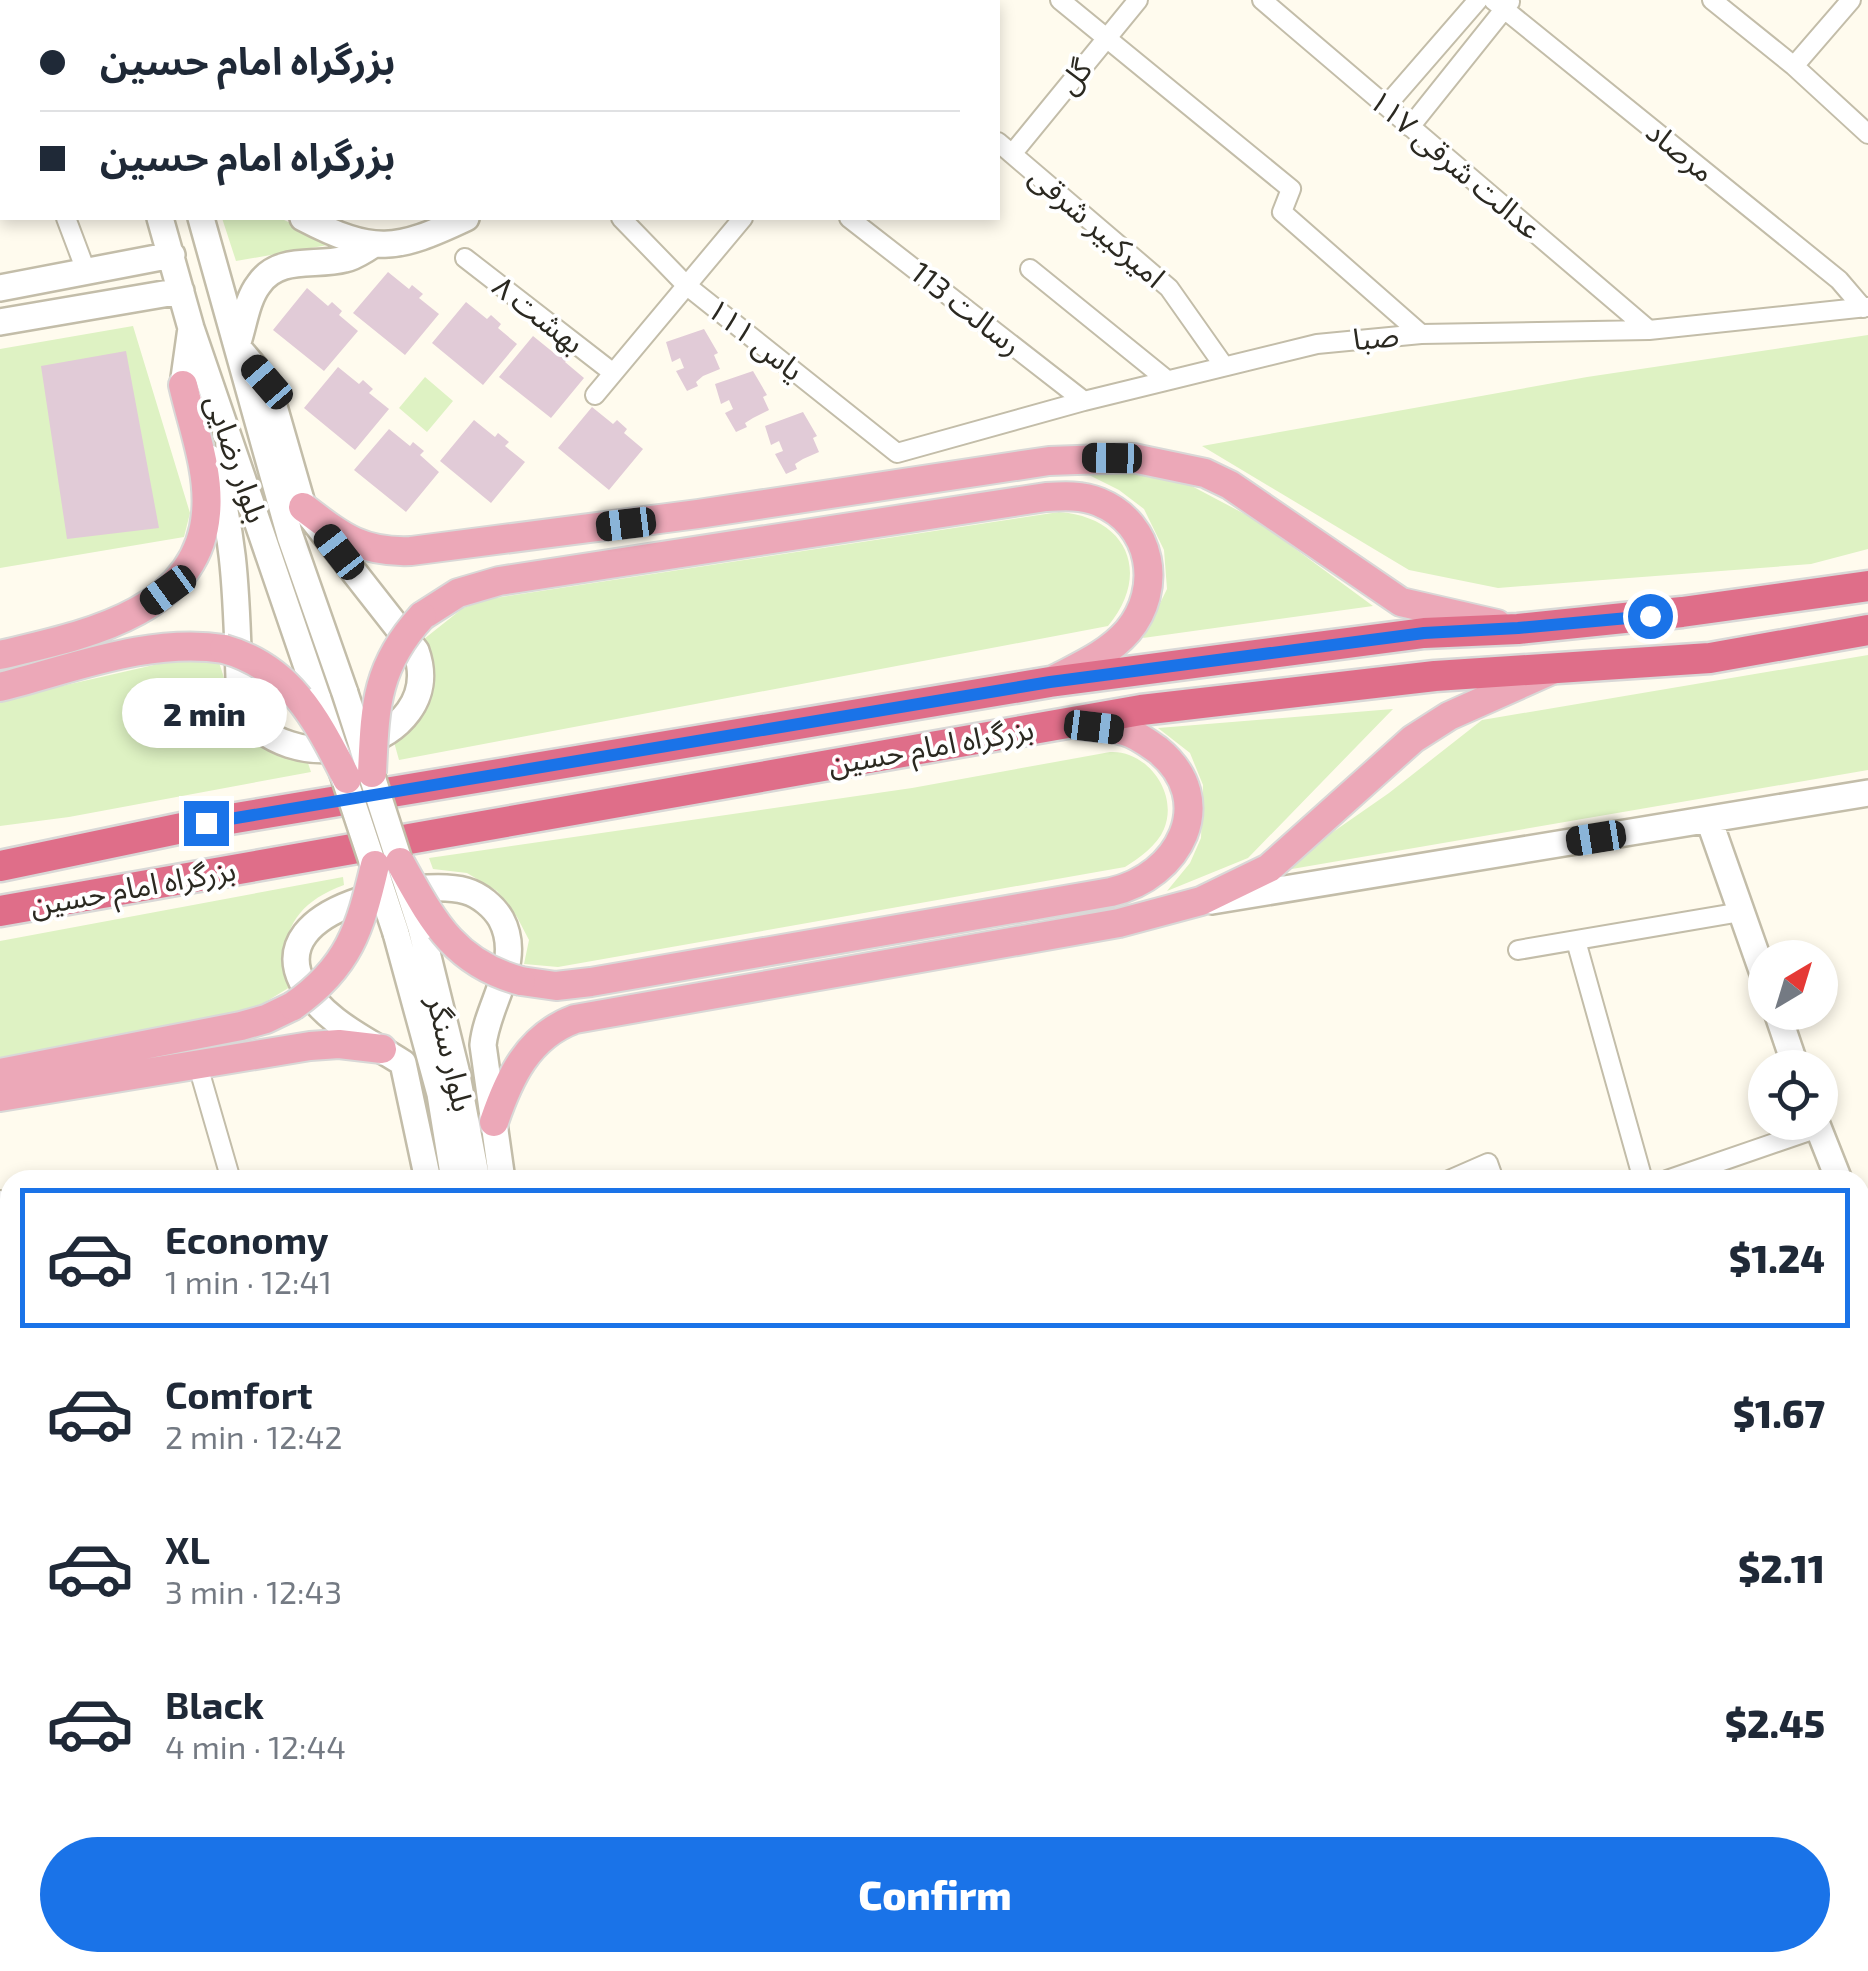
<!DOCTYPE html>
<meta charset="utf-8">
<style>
body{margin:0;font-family:"Exo 2","Noto Sans Arabic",sans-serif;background:#f6f6f7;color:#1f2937;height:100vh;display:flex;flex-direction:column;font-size:38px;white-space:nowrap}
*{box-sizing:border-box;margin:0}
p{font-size:32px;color:#747a83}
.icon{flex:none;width:55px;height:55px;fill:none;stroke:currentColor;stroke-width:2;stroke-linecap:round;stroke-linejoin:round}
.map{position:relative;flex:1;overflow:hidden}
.details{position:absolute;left:0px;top:1170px;width:1870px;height:802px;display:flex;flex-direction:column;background:#fff;border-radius:30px 30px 0 0;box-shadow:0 5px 15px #0003}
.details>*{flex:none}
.banner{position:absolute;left:0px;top:0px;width:1000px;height:220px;box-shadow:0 5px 15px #0003;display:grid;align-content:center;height:220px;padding:0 40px;background:#fff}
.needle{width:65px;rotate:38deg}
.tools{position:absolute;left:1748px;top:940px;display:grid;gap:20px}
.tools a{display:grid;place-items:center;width:90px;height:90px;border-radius:50%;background:#fff;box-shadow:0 5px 15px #0003;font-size:50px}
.end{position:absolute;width:45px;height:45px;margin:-22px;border:12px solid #1a73e8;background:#fff;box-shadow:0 0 0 5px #fff}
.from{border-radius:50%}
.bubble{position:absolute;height:70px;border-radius:35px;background:#fff;box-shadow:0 5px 15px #0003;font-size:32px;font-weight:800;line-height:70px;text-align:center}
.car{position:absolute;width:30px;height:60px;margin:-30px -15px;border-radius:12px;box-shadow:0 0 8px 2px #0007;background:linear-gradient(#222 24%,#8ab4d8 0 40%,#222 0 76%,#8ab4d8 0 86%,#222 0)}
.banner b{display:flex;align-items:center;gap:35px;height:95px;font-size:38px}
.banner b+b{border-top:2px solid #e0e1e3}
.banner i{width:25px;height:25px;background:#1f2937}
ul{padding:18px 0 0;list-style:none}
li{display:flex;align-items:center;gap:30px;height:140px;margin:0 20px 15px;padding:0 20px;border:5px solid transparent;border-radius:0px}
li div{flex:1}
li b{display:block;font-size:38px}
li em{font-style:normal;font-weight:800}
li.current{border-color:#1a73e8}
li>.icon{width:90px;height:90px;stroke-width:1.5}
.button{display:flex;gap:20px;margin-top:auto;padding:20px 40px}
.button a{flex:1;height:115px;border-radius:60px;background:#1a73e8;color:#fff;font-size:40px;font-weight:800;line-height:115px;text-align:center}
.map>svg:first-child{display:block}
.green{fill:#def2c3}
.building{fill:#e1cbd7}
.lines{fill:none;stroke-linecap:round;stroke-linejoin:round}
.street-casing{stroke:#c3bda9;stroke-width:22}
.secondary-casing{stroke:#c3bda9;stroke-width:30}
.primary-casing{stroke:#d9d8d7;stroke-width:32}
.highway-casing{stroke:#d9d8d7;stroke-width:35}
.street{stroke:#fff;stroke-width:18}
.secondary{stroke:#fff;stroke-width:25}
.primary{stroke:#eca8b8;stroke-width:28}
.highway{stroke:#df6e89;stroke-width:30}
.secondary-bridge-casing{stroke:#c3bda9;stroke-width:30;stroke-linecap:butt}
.primary-bridge-casing{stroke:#d9d8d7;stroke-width:32;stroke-linecap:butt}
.secondary-bridge{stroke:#fff;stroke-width:25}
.primary-bridge{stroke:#eca8b8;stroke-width:28}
.route{stroke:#1a73e8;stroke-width:12}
.labels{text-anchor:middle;stroke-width:8;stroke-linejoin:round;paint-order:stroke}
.street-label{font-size:30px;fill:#2b2921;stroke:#fff}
</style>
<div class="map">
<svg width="1868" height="1971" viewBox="0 0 1868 1971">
<rect width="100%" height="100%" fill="#fffbee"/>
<path class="green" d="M222,218H280L334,244L236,261Z
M133,326L190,513L184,537L0,568V349Z
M1868,335V549L1811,564L1498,588L1409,570L1202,446L1587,377Z
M425,377L453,401L427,432L399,408Z
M1144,466L1186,483L1256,520L1373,606L1143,638L1167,589L1164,550L1144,509L1119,490L1089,475Z
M1059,512C1127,517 1152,573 1108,626L399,760L394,742C436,711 437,686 424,639L463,608L489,599Z
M1868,655V770L1286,870L1297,857L1389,793L1482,720Z
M189,657L219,662C236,716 245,748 307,760L311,772L69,817L0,826V700Z
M1393,709L1248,858L1167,891L1190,863L1201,838L1203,785L1190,753L1158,728Z
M1110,752C1147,750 1179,793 1164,829C1157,846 1139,858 1125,867L558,967L524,964L529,940L517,917L497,891L467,873L433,869L429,858L912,788Z
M343,877L344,885C294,903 276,936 290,987L264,1003L236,1013L0,1060V941Z"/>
<path class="building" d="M388,272L409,289L412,285L423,294L419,298L439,314L405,355L353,313Z
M307,288L328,306L332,302L342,311L339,315L358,331L324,371L273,330Z
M466,302L487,319L491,315L501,324L498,328L517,344L483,385L432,343Z
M704,329L718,353L714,355L720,369L703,376L696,382L698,386L687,391L676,371L684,368L680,358L672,362L666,342Z
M533,336L554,353L558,349L568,358L565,362L584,378L551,418L499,377Z
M126,351L159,528L67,539L41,366Z
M338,367L359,384L363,380L373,389L369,393L389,409L355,450L304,408Z
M753,371L767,395L763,397L769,410L753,418L745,423L747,427L736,432L725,413L733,409L729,400L721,404L715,384Z
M592,407L613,424L617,420L627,429L624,433L643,449L609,490L558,448Z
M803,412L817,436L813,438L819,452L803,459L795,464L797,469L786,474L775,454L783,451L779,441L771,445L765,426Z
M474,420L495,437L498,433L509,442L505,446L525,462L491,503L440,461Z
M389,429L410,446L413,442L424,451L420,455L439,472L406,512L354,470Z"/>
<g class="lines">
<defs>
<path id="street" d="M575,0L578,2
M825,0L828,2
M1060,0L1291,189L1282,212L1421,334
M1262,0L1649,330
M1493,0L1839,280L1863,308
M1712,0L1794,66L1868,134
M389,2L391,0
M421,2L423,0
M0,37L2,44
M1794,66L1851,0
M1386,106L1478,0
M1410,127L1510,2
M998,142L1169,288L1224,366
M1012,154L1138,0
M66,218L86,271
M621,218L686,285L897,453L1084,401L1317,344L1421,334L1649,330L1868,307
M849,218L1084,401
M465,258L612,372
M1030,269L1167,380
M595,395L743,218
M1576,941L1643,1180
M1518,950L1741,912
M198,1066L231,1180
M1449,1180L1488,1163L1494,1180
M1667,1180L1818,1128
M0,1200L10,1219
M1860,1449L1868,1444
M0,1659L10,1674
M1860,1845L1868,1843
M213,1962L219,1971
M448,1962L454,1971
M981,1962L986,1971
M1167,1962L1169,1971
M1289,1962L1293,1971
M1427,1962L1429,1971
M1522,1962L1525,1971
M1735,1962L1738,1971
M195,1971L197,1962"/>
<path id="secondary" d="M87,0L88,2
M134,0L135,2
M673,2L675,0
M160,218L191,328L318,699
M201,218L290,536L345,693
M303,218C374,255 396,251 466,218
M0,288L172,255
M0,322L181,291
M238,342C244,324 247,299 259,284C279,255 315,267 345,259C355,257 364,250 373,245
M189,401L183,385L191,328
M210,458C239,537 236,619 240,702C281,790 450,746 416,651L303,507L267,382L240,350
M1709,820L1765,979
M1212,901L1868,793
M421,928L456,1070L477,1180
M396,933L440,1094L454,1180
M1777,1012L1796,1068
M1816,1122L1839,1180
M428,1180L403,1063C368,1040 323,1022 302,982C264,906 420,878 466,891C480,895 494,907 501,919C524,962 487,1003 483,1045L502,1180
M1860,1230L1868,1249
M1860,1310L1868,1268
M1860,1360L1868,1388
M0,1568L10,1567
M0,1617L10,1616
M1860,1636L1868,1633
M1860,1675L1868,1672
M735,1962L740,1971
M773,1962L778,1971
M1043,1971L1056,1962
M1107,1971L1121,1962"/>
<path id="primary" d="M303,507C341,536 361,553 411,551L698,514L1049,461L1133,458L1205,473L1230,485L1401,602L1497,624
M422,616L458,593L499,581L1046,497C1064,496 1082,495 1099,502C1153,524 1163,589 1128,631C1109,653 1082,665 1057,678
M0,655C79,636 198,615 206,513C210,471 192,425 183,385
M0,687C72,669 150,637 224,649
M521,981L556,986L591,982L1111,892C1179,877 1220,801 1158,750C1148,743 1136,734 1124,731C1110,727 1093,727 1079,725
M0,1073L241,1026L266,1019L293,1006
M0,1097L310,1046L339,1044L382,1049
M494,1122C509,1078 528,1036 575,1019L1119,923L1201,901L1269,868L1413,739L1449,716L1552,670"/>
<path id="highway" d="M0,866L206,823L1050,682L1424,633L1518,629L1682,612L1868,586
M0,911L1141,710L1435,676L1710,658L1868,630"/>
</defs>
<use href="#street" class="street-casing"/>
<use href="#secondary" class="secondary-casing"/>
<use href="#primary" class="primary-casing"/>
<use href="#highway" class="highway-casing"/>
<use href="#street" class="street"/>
<use href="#secondary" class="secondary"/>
<use href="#primary" class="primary"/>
<use href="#highway" class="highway"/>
<defs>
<path id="secondary-bridge" d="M345,693L421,928
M318,699L396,933"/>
<path id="primary-bridge" d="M224,649C292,668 317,721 347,779
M372,773C375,708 375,667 422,616
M400,862C432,919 453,963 521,981
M293,1006C349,967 360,929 375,865"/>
</defs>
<use href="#secondary-bridge" class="secondary-bridge-casing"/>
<use href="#primary-bridge" class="primary-bridge-casing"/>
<use href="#secondary-bridge" class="secondary-bridge"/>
<use href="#primary-bridge" class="primary-bridge"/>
</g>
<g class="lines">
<path class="route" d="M206,823L1050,682L1424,633L1518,628L1650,616"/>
</g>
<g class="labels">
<g class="street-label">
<text transform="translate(1075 77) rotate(-51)" y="10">گل</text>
<text transform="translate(1680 152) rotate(39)" y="10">مرصاد</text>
<text transform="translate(1455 165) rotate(40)" y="10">۱۱۷ عدالت شرقی</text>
<text transform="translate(1097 227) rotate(41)" y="10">امیرکبیر شرقی</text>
<text transform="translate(966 309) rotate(38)" y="10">رسالت 113</text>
<text transform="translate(538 315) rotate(38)" y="10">۸ بهشت</text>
<text transform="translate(1376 338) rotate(-6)" y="10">صبا</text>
<text transform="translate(755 340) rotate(38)" y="10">یاس ۱۱۱</text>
<text transform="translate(236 459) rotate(71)" y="10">بلوار رضایی</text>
<text transform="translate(931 747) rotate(-10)" y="10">بزرگراه امام حسین</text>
<text transform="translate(133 888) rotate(-10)" y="10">بزرگراه امام حسین</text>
<text transform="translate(450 1054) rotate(77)" y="10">بلوار سنگر</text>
</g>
</g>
</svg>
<div class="tools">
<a><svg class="needle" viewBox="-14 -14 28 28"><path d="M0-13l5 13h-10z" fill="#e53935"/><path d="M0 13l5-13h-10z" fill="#747a83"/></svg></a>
<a><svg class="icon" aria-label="locate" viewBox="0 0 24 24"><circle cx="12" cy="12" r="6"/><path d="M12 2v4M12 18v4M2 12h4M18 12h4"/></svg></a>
</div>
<i class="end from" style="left:1650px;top:616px"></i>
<i class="end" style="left:206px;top:823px"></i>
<div class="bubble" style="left:122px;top:678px;width:165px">2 min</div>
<i class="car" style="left:267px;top:382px;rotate:319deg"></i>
<i class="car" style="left:1112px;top:458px;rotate:271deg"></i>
<i class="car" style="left:626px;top:524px;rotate:263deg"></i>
<i class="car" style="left:339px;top:552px;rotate:322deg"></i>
<i class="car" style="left:168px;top:590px;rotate:234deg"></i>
<i class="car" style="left:1094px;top:727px;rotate:97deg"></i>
<i class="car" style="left:1596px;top:838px;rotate:261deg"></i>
<div class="banner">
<b><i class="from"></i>بزرگراه امام حسین</b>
<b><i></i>بزرگراه امام حسین</b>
</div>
<section class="details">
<ul>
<li class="current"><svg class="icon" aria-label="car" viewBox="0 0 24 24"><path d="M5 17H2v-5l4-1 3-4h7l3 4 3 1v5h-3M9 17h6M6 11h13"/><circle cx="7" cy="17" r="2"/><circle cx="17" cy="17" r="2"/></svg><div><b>Economy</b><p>1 min · 12:41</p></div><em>$1.24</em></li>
<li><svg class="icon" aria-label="car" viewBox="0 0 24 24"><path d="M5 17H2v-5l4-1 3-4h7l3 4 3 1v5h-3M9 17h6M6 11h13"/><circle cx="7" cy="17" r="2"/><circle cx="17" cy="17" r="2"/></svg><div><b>Comfort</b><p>2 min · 12:42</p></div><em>$1.67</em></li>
<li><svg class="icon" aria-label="car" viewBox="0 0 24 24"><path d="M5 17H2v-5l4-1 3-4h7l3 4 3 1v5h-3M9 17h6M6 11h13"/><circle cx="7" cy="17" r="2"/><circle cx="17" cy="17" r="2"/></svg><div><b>XL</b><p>3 min · 12:43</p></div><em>$2.11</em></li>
<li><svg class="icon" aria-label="car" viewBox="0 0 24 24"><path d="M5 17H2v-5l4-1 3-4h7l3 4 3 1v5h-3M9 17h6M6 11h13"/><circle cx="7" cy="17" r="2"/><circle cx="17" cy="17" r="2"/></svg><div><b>Black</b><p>4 min · 12:44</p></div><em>$2.45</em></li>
</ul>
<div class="button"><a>Confirm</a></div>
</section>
</div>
